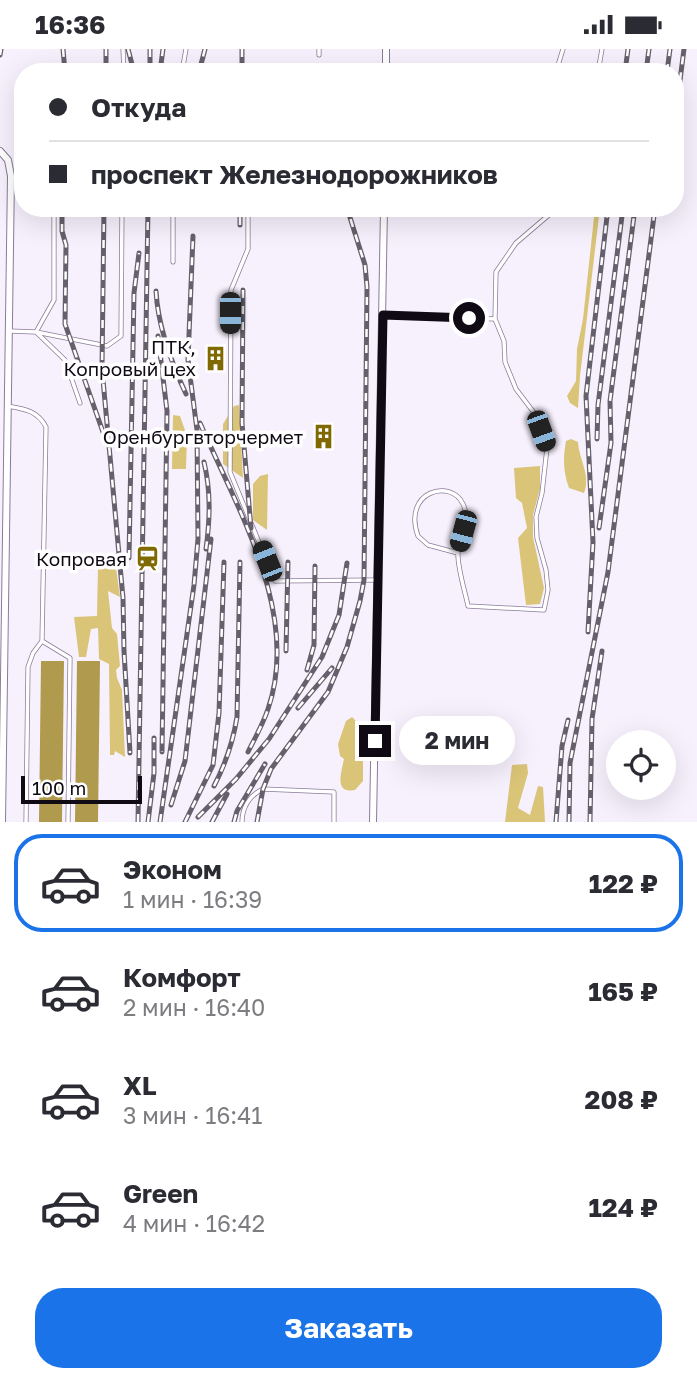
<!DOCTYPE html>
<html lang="ru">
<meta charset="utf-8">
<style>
body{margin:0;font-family:"Golos Text",sans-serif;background:#f2f2f3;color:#2b2b33;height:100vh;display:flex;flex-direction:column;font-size:26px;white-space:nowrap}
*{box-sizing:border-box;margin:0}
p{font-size:23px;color:#7c7c81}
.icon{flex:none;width:38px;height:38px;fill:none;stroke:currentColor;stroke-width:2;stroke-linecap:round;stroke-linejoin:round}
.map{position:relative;height:773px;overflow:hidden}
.drawer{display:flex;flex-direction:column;background:#fff;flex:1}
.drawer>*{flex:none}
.banner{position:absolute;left:14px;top:14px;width:670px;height:154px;border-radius:28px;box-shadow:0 7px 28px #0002;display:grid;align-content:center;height:154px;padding:0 35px;background:#fff}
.tools{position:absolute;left:606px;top:681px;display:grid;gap:14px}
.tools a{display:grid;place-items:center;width:70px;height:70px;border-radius:50%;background:#fff;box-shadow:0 7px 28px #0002;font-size:35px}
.scale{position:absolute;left:21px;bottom:18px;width:121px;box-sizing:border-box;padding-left:7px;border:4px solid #100a15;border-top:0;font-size:19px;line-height:24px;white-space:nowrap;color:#100a15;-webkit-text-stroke:5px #fff;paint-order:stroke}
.end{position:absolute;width:32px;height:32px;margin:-16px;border:9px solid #100a15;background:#fff;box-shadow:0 0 0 4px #fff}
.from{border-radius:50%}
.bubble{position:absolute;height:49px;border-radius:24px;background:#fff;box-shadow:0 7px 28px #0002;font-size:23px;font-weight:700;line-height:49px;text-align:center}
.car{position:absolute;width:21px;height:42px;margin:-21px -10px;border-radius:9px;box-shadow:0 0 5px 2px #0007;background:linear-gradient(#222 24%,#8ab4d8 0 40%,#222 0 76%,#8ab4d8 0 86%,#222 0)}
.banner b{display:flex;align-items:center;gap:24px;height:66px;font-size:26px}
.banner b+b{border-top:2px solid #e1e1e2}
.banner i{width:18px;height:18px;background:#2b2b33}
ul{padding:12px 0 0;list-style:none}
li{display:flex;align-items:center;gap:21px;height:98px;margin:0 14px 10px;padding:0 21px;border:4px solid transparent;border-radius:28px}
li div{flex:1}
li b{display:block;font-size:26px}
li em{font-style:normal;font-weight:700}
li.active{border-color:#1a73e8}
li>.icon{width:63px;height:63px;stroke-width:1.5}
.cta{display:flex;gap:14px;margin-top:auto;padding:14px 35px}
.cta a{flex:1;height:80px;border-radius:28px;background:#1a73e8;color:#fff;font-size:28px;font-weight:700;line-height:80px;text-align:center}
.status{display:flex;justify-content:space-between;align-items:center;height:49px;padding:0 35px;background:#fff;direction:ltr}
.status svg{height:19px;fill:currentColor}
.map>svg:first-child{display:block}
.forest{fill:#dac477}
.water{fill:#af9a4d}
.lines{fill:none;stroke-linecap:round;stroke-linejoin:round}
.lane-casing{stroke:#8a7b99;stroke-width:5}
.street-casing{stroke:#8a7b99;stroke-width:8}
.lane{stroke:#fff;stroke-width:3.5}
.street{stroke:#fff;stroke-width:6}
.rail-casing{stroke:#66606c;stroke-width:5}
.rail{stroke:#fff;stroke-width:2.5;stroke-dasharray:8;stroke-linecap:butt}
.route{stroke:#100a15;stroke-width:9}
.labels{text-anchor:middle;stroke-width:7;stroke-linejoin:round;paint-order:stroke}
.poi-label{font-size:19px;fill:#100a15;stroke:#fff;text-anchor:end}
</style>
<div class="status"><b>16:36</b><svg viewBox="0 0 49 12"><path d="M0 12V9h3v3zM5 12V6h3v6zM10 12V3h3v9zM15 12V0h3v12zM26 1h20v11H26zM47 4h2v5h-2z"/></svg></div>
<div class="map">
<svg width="697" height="773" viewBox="0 0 697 773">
<rect width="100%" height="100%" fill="#f7f1fe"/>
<path class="forest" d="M595,159H600L580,327L578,359L570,354L567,347L576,332L577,300L583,270Z
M239,356L243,429L223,415V375L234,357Z
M173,366L180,367L187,387L186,420H172Z
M571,390L578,393C579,411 591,425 584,444L569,439C563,422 563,409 566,392Z
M540,417V440L533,466V488L544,539L540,555L526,556L518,489L527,479L522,454L516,449L514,419Z
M268,425L267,481L253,471V435L260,427Z
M115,511L120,548L108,542L112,579L117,585L120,617L116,621L117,629L122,641L125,708L115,702L114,706H110L109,615L99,610L98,579L91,580L86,608H79L74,568L97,567L98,516L105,517L110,512Z
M352,668L357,673V689L363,693V732L355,741C334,745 341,724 344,710L340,707L338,695L346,672Z
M527,715L528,724L518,759L530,766L538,737L543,738L545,773H505L512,716Z"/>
<path class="water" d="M41,612H64L62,773H39Z
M77,612H100L98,773H75Z"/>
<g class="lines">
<defs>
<path id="lane" d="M123,0L124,23
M319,6V0
M182,23L186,0
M556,23L563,0
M598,23L602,0
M54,159V251L36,283L107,297L121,287L122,159
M248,159V200L231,241L230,423L275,532L378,531
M173,213V159
M383,266L495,270
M9,282L36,283L65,311L80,354
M8,357C25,360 38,362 46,378L42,592L33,604L28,618L26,773
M458,504L428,496L418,487C402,442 451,429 463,455C471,471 458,487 458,503C457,518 465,542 468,557L544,561L548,541L546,521L537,489L536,468L542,444L547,399L535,365L516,340L505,313L504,292L495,270L496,223L516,194L557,159
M42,592L70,609L68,773
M242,773C242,758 250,746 263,740L334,743V773"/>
<path id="street" d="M386,23V0
M0,102L8,111L11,127L2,773
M373,773L384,159"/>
</defs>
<use href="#lane" class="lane-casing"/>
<use href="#street" class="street-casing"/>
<use href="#lane" class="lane"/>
<use href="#street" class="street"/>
<defs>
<path id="rail" d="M63,0L65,23
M128,0L134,23
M150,0V23
M242,0V23
M0,6L1,0
M106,23V0
M160,23L163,0
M199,23L205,0
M625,23L628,0
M646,23L649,0
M667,23L670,0
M676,63L684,0
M62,159V182L66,196L65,275L104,386
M104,159L102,320L123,549L124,602L130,704
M240,176V159
M243,241L242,374L251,479
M156,242C158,278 171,313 186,345
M158,287L167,362L162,703
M200,374C237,459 301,565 268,660C263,675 255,689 248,703
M597,390L598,356L623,159
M204,413C211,443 210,470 206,500
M599,479L611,394L610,352L635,159
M129,509L134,244L139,204
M588,583L593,493L586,347L608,159
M286,602L288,513
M307,621L314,596L315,517
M298,659L332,619
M214,737C226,714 233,693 237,668L240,513
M171,756L185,712L211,490
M198,768L236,730L269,690L322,608L339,566L347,514
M138,773L148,159
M148,773L154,724V689
M160,773L194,536L198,490L197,381L188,311L193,187
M185,773L213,716L219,664L224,513
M212,773L227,745
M234,773L237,762L265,715
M257,773L263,740L271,720L328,643L347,598L360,552L364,531L367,238L365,216L347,159
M556,773L562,697L568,671
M569,773L570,714L608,523L655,159
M590,773L592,670L602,602"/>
</defs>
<use href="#rail" class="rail-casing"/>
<use href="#rail" class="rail"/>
</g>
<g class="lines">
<path class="route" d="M375,692L383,266L469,269"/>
</g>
<defs>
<symbol id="building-bare" viewBox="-9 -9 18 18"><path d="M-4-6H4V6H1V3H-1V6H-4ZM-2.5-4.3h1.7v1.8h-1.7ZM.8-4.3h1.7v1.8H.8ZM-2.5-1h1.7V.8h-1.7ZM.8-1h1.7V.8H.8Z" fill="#7f6900" stroke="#fff" stroke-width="2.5" paint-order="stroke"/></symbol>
<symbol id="station-bare" viewBox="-9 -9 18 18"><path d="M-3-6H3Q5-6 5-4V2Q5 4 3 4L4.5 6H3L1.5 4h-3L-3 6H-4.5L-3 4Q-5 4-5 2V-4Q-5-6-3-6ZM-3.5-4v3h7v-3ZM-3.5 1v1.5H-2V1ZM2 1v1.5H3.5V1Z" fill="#7f6900" stroke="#fff" stroke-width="2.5" paint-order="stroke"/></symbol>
</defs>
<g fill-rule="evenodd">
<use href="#building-bare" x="198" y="292" width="35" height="35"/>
<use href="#building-bare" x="306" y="370" width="35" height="35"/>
<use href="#station-bare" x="130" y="492" width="35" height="35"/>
</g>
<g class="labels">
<g class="poi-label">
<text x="196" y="305">ПТК,<tspan x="196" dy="22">Копровый цех</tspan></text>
<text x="303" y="395">Оренбургвторчермет</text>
<text x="127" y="517">Копровая</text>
</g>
</g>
</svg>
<div class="tools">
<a><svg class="icon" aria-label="locate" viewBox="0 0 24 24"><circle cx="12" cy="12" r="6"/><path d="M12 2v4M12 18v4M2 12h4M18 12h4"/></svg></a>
</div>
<div class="scale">100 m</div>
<i class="end from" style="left:469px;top:269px"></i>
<i class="end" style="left:375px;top:692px"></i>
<div class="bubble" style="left:399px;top:667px;width:116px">2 мин</div>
<i class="car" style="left:230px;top:264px;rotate:180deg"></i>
<i class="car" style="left:541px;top:382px;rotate:160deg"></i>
<i class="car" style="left:463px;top:482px;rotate:195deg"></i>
<i class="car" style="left:267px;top:512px;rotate:338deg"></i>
<div class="banner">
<b><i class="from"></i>Откуда</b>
<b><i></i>проспект Железнодорожников</b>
</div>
</div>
<section class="drawer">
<ul>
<li class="active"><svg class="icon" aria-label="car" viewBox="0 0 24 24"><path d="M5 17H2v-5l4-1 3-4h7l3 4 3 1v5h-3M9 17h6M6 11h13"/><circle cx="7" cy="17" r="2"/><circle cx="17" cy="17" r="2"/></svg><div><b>Эконом</b><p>1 мин · 16:39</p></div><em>122 ₽</em></li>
<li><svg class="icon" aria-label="car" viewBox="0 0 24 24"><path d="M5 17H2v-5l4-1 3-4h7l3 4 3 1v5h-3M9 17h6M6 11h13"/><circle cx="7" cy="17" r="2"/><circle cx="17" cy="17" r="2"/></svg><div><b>Комфорт</b><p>2 мин · 16:40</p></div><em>165 ₽</em></li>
<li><svg class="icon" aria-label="car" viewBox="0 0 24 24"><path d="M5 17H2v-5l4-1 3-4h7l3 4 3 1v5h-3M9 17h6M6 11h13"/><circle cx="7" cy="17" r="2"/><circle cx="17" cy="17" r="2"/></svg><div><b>XL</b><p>3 мин · 16:41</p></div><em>208 ₽</em></li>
<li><svg class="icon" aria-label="car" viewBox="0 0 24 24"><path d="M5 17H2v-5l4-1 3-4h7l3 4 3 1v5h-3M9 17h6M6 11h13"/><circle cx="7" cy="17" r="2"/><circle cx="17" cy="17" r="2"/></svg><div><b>Green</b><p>4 мин · 16:42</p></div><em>124 ₽</em></li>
</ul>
<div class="cta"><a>Заказать</a></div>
</section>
